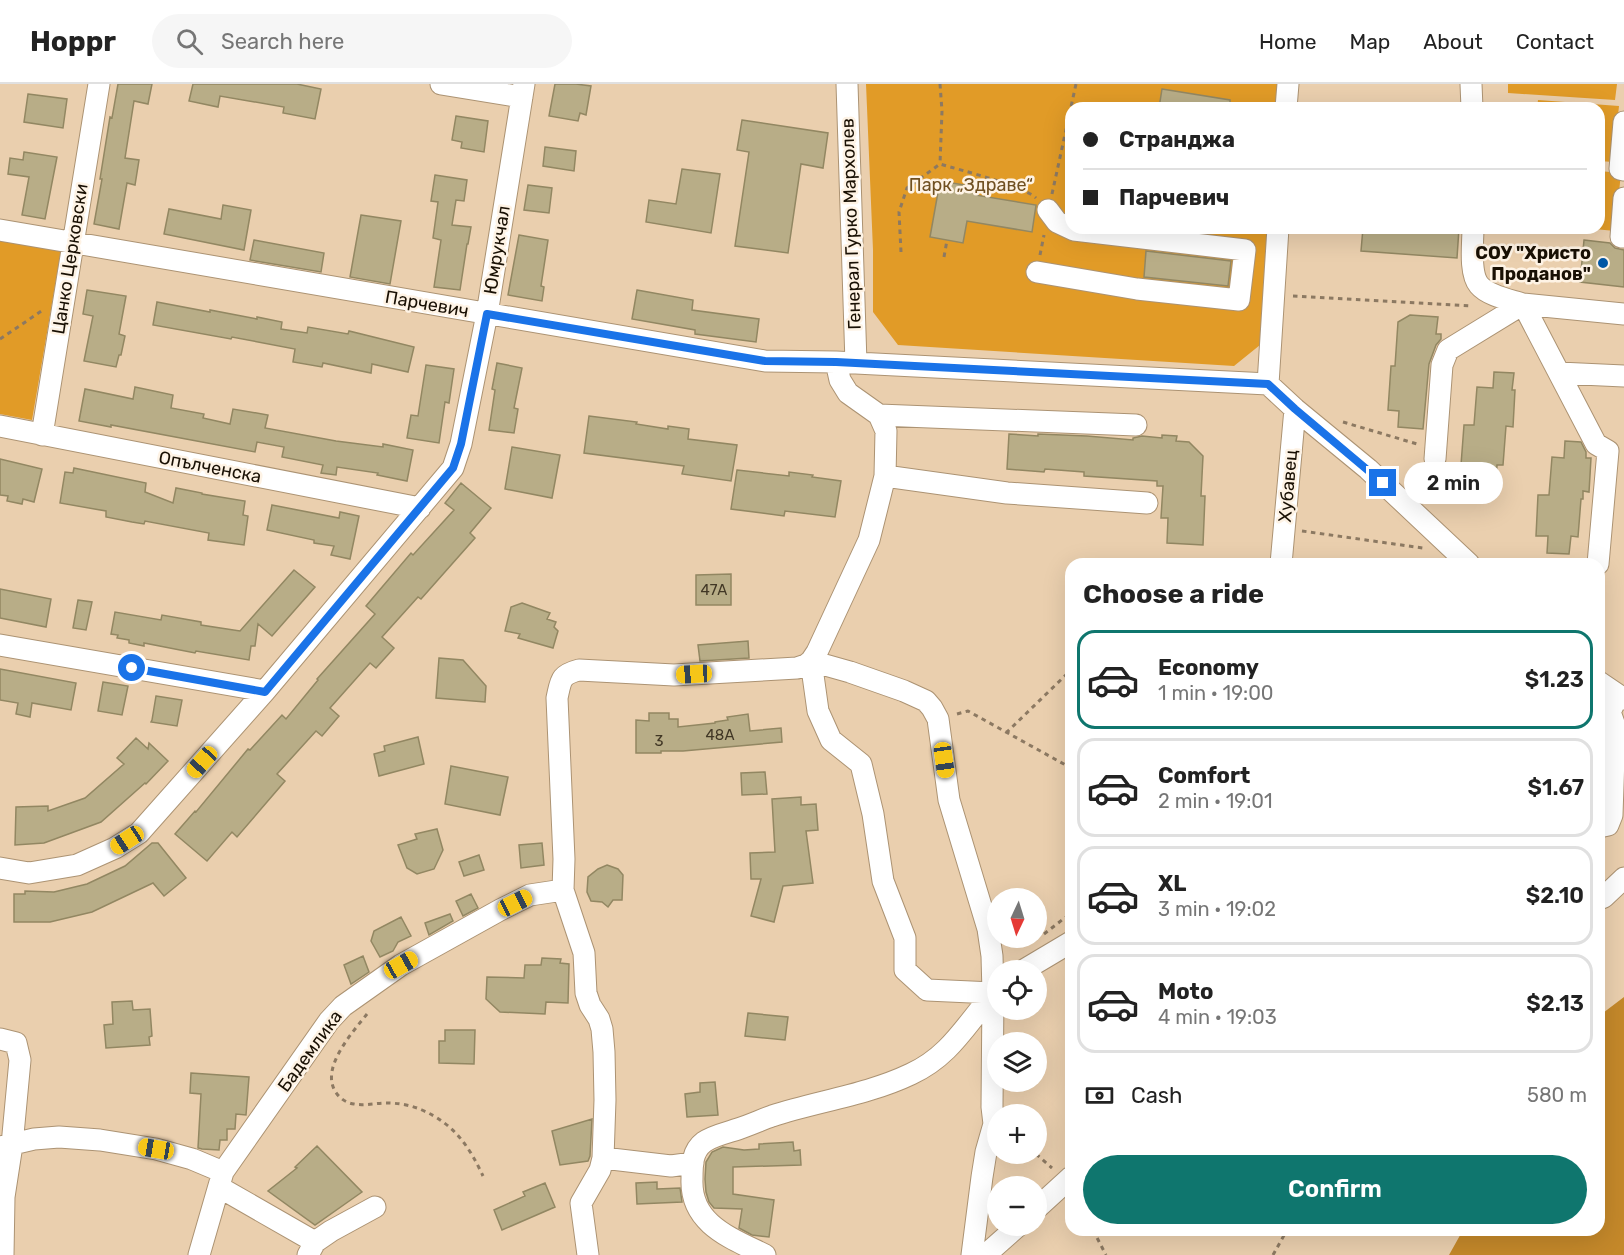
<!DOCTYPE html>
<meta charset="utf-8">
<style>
body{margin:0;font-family:Rubik,sans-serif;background:#f6f6f6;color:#222;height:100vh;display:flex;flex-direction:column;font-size:22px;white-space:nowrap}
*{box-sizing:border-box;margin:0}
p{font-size:20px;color:#767676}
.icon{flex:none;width:33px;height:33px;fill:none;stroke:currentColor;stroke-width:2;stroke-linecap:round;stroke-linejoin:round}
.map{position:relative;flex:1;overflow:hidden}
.drawer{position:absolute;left:1065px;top:474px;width:540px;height:678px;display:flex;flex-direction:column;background:#fff;border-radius:18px;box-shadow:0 6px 24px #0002}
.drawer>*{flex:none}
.hud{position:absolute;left:1065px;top:18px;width:540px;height:132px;border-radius:18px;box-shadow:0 6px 24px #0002;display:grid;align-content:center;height:132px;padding:0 18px;background:#fff}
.needle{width:39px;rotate:184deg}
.controls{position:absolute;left:987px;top:804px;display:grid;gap:12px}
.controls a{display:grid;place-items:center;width:60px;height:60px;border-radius:50%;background:#fff;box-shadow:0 6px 24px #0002;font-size:30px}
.end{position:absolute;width:27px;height:27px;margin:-14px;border:8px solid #1a73e8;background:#fff;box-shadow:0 0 0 3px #fff}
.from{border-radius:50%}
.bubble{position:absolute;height:42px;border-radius:21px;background:#fff;box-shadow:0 6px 24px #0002;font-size:20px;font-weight:600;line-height:42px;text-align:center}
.car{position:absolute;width:18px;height:36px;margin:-18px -9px;border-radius:8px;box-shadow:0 0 4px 2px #0007;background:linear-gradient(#f5c518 24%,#345 0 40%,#f5c518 0 76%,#345 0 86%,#f5c518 0)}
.hud b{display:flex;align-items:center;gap:21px;height:57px;font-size:22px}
.hud b+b{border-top:2px solid #e0e0e0}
.hud i{width:15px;height:15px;background:#222}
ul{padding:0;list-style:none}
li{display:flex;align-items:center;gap:18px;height:99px;margin:0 12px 9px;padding:0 6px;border:3px solid #e0e0e0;border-radius:18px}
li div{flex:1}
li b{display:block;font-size:22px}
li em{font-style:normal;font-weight:600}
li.selected{border-color:#0f766e}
li>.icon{width:54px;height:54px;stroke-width:1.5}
h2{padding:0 18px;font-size:27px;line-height:72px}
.pay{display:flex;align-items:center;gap:15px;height:66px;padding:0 18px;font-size:22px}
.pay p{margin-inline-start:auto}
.action{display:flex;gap:12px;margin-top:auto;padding:12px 18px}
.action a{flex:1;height:69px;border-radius:36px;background:#0f766e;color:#fff;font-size:24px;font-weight:600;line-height:69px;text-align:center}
header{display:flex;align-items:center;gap:36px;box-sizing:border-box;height:84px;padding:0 30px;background:#fff;border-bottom:2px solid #e0e0e0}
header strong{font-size:28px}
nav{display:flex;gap:33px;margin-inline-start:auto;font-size:21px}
.search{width:420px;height:54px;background:#f6f6f6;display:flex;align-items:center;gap:15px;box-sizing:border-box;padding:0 21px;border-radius:33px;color:#767676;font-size:22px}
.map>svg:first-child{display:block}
.green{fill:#e19b27}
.forest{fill:#c4882a}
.building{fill:#b8ad87;stroke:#928762;stroke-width:1.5}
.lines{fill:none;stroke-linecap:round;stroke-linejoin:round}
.minor-casing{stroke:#ac9373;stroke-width:23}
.path{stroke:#8c7962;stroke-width:3;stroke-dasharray:4.5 4.5;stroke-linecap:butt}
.minor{stroke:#fff;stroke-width:21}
.route{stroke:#1a73e8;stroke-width:8}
.poi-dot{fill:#0157a5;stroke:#fef3e5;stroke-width:2}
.labels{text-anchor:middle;stroke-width:5;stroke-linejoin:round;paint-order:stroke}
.number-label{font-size:15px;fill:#413725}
.park-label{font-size:18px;fill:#705021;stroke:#fef3e5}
.street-label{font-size:18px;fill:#191004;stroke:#fef3e5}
.poi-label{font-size:18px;font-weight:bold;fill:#191004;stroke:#fef3e5;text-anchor:end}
</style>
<header>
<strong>Hoppr</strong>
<div class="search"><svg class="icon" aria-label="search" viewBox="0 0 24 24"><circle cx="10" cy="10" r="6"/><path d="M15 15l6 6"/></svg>Search here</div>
<nav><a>Home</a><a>Map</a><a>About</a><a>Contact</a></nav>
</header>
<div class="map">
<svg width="1624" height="1171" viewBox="0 0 1624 1171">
<rect width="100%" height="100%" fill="#eacfae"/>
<path class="green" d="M866,0H1278L1276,24H1071V144H1268L1260,261L1234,282L898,261L873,228V166Z
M1508,0H1617L1615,16L1508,9Z
M1538,16L1619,22L1613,78L1599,77V24H1537Z
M1599,87L1621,89L1615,147L1584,144H1599Z
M0,154L61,167L32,336L0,330Z"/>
<path class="forest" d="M1624,913V1171H1449L1463,1146H1599V932Z"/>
<path class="building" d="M118,0H152L148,20L134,17L125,74L139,76L135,101L127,99L119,145L94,140L102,95H100L110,33L112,34Z
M193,0H297L321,5L315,35L283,29L284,23L220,12L218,23L189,17Z
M555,0H576L591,2L586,31L580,29L578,37L549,32Z
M1162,5L1230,16V24H1159Z
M28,10L67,15L63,44L24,38Z
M456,32L488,37L484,68L461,64L462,58L452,56Z
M742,36L828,49L823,84L801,80L788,169L735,162L749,68L737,66Z
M545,63L576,67L574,87L543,82Z
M24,68L57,73L45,135L22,131L29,93L8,90L10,74L23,76Z
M682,85L720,90L711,149L646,138L649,116L676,120Z
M435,91L467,96L464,117L456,116L452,141L471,143L468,160H467L460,206L434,203L441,156L433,154L438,118L431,117Z
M940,97L977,103L975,111L1036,121L1032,148L967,137L963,159L930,153Z
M528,101L552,104L549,129L524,126Z
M223,121L251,126L244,166L164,150L169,125L221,135Z
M361,131L401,137L390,200L350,193Z
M1363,144H1459L1457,174L1361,167Z
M519,151L548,156L541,202L544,203L542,217L508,211Z
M254,156L324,169L321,188L250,176Z
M1584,156L1610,159L1615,164L1624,166V203L1580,198Z
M1146,167L1231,177L1228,202L1144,193Z
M87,206L126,212L119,250L125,252L121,271H119L116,283L84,277L93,232L83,230Z
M637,206L693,216L692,226L759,235L756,258L695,250V246L632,235Z
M157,218L210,228V226L257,235V233L282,238L281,245L307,249L308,243L348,250L349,247L414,263L408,288L372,280L371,289L323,279L322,283L293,278L295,265L232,253L231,255L153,241Z
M1410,231L1438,233L1436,250H1441V255L1436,261L1429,280L1423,345L1398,343L1399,327L1388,326L1391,282H1395L1398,238Z
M497,279L522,284L514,324L518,325L514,349L489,346L495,306L492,305Z
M426,281L454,285L449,319L445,318L439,359L407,354L411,331L418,332Z
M1494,288L1514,289L1512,306H1515L1513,343L1506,342L1503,381H1497L1496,400L1471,399L1472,382L1461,381L1464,341H1474L1477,303L1493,304Z
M135,303L173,311L171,324L204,330L203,334L230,340L233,325L268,331L265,344L336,357L383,363V360L413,366L407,397L377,391L378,389L337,383L336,391L321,389L323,381L282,373L284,363L257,358L255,368L111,341V343L79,337L85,305L133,315Z
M589,332L637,338L636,340L668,345V342L689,345L688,355L737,361L731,397L682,390L684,382L584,369Z
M1009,350L1038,352V350L1087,352L1133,356V354L1142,352L1162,354V351L1177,352L1176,357L1189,358L1203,372L1201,412H1205L1203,461L1167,459L1168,434H1161L1163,402H1157V397L1084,392V388L1045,385L1044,388L1007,385Z
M1565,357L1581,358L1586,368V374H1591L1589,408L1583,407V415H1581L1578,453L1571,452L1569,470L1547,469L1548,452H1536L1538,411H1549L1552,373L1564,374Z
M512,363L560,371L552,414L505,405Z
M0,375L42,385L34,418L23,415L22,420L7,417L8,412L0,411Z
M74,384L146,399L145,408L173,419L176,404L202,409V410L245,417L243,431L248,432L244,461L208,456L209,449L145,437L144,440L132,438L106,433V427L60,419L65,388L73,389Z
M737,386L789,392V388L813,391L812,393L841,397L835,433L785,427L784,432L731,425Z
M461,399L491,424L470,449L475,454L421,515L418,513L382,553L394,564L376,584L370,579L330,624L339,632L322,652L316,647L277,690L285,697L237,753L232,748L207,777L175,750L195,727L196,728L248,665L250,666L282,631L286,635L318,596L317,595L375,530L366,522L411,469L413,471L454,426L445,419Z
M272,421L339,434L340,428L359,432L350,475L331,471L334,462L314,459V456L267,446Z
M294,486L315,503L272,552L258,540L255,562H251L249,576L196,567L195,569L144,559V562L129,559V556L117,554L118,551L111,550L115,528L161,536L162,531L201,538V541L240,547Z
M731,490V521H696V491Z
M0,505L51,515L46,543L0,534Z
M78,516L92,518L86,546L73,544Z
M522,519L550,529L547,535L556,538L554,543L558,547L553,564L518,554L520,550L505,547L511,523Z
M748,557L749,574L700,577L698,561Z
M439,574L463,576L486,602L485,618L436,614Z
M0,585L76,599L71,626L32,619L30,633L16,630L18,619L0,616Z
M103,598L128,602L122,631L98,627Z
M156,612L182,616L177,642L151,638L152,636Z
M649,629H669V635H678V643L715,639V638L728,636L727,633L748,630L750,647L781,644L782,658L683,667H661V669H636V636L649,637Z
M418,653L424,680L379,692L374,670L385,667L384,662Z
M136,654L148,665L149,659L168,677L146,700L145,699L101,738L44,759L15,761L16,723L48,722V727L85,714L124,680L117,674Z
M451,682L508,693L500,731L445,720Z
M765,688L767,710L742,711L741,689Z
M801,713V721L816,720L818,746L806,747L813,799L783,802L774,838L751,832L761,795H751L750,769L775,768L772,715Z
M437,745L443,766L434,785L417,790L407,784L398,761L417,755L415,750Z
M152,759H158L186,794L164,812L153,799L92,828L50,838H14V810H25V807L54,808L87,800L125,782Z
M542,759L544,781L521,784L519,761Z
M479,771L484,786L464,792L459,778Z
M607,781L618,785L623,791L622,816H613L608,823L602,818L591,817L587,808L588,793L598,785Z
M471,810L478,824L463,832L456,817Z
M450,830L453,837L429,851L425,839Z
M401,833L411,852L398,858L393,867L380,873L371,857L374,847Z
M363,872L369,888L351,900L344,881Z
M542,874L561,875L560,879L569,880L568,919L546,918L545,930L500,928L486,915L487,893L524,894L525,881H541Z
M132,917L133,926L150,925L152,952L149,953L150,961L106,964L104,941L113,940L112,918Z
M748,929L788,933L785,956L745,952Z
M445,946H475L474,980L439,979V957H445Z
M191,989L249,993L246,1031L236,1030L235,1045H227V1056H220L219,1066L202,1065L198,1064L201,1010L190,1009Z
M715,998L718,1031L687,1033L685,1010L700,1008V999Z
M592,1035L590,1072L588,1077L560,1081L552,1047Z
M793,1058L794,1067L800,1066L801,1081L733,1083V1110L774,1116L769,1153L752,1151L739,1144L742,1125L714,1124L709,1118L706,1108L705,1095L706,1078L712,1068L723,1063L744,1066L759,1065V1060Z
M317,1062L362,1108L315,1141L268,1107L297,1084L295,1083Z
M657,1098V1105L680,1104L682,1118L637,1120L636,1099Z
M545,1099L555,1123L502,1146L494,1126L525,1112L523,1108Z"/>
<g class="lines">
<defs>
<path id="minor" d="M441,0L522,13
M847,0L856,279
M1471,0L1472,24
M1286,24L1288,0
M1624,38L1620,85L1624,86
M1624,114L1621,153H1624
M1473,144C1473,159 1469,189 1479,201C1488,212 1511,216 1523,220L1596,360L1608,367L1598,480
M0,146L765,277L836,278L1268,300L1295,325L1368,385L1469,480
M1037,188L1137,205L1239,216L1245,166L1074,146L1057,138L1048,126
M836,278L840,296L848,309L879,331L886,347L885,392L869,456L817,568L811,577L818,627L831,656L861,680L873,730L883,797L905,854V886L927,906L993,909
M1559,289L1624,292
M1268,300L1278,144
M879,331L1136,341
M0,342L420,424
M42,351L99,0
M1435,375L1442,281L1448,266L1523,220L1624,230
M885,392L1007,409L1147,419
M1281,480L1295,325
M0,561L265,607
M811,577L850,588L904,607L926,617L932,624L938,635L949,716L988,845L992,872L993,909L992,1023L994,1040L986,1068L982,1093L972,1171
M1599,598L1624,615
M1599,743L1608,741L1612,731L1615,642L1610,628L1618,611
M0,784L29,789L77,781L115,764L139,749L265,607L453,384L461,360L487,230L524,0
M1599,815L1604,813L1624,794
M1024,886L1071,858
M0,955L16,959L20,976L12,1061L4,1113L3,1171
M0,1063L34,1055L59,1053L100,1056L156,1065L192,1075L223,1088
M603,1074L671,1082L693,1079
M219,1103L315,1158L308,1171
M1036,1125L1071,1093
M315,1158L331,1147L375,1123
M199,1171L223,1088L329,937L343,922L401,881L500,826L530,811L563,806
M588,1171L581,1119L600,1086L603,1074L605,1016L604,968L602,945L599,935L590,921L586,909L584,869L563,806L564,775L557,614C561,596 560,591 579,586L674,591L797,584L806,581L811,577
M765,1171C731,1154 690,1140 692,1095C692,1081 692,1067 704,1058C712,1052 729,1048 738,1045C750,1041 761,1036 772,1032C818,1017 867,1011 911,990C952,971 967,938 995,908
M988,1171L992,1165L1018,1142"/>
</defs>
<use href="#minor" class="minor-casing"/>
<path class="path" d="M940,0L942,27L940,80
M1052,110L1076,0
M901,168L899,128L907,104L940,80C960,86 1024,102 1036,114
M1040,171L1044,151
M944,173L947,156
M1293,212L1472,222
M0,255L43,226
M1343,338L1417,360
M1302,447L1423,464
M957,630L968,627L1071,684
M1006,649L1071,586
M1044,850L1071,829
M367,930C352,949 321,983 335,1007C339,1014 346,1019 354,1020C364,1022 375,1019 386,1019C398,1019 411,1021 422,1026C454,1040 469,1062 483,1092
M1036,1070L1052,1084
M1093,1146L1106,1171
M1273,1171L1287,1146"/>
<use href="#minor" class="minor"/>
</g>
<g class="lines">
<path class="route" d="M132,584L265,608L453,384L461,360L487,230L765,277L836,278L1268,300L1295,325L1383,399"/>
</g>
<circle class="poi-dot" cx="1603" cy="179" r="6"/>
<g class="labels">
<g class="number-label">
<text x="714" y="511">47А</text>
<text x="720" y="656">48А</text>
<text x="659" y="662">3</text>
</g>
<g class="park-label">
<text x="971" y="107">Парк „Здраве“</text>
</g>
<g class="street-label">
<text transform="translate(851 140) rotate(-92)" y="6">Генерал Гурко Мархолев</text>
<text transform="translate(497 166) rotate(-81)" y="6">Юмрукчал</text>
<text transform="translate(70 175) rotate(-81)" y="6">Цанко Церковски</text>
<text transform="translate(427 220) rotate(10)" y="6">Парчевич</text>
<text transform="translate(210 383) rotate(11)" y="6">Опълченска</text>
<text transform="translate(1288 402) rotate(-85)" y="6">Хубавец</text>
<text transform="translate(310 967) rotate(-54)" y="6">Бадемлика</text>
</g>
<g class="poi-label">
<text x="1591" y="175">СОУ "Христо<tspan x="1591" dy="21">Проданов"</tspan></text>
</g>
</g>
</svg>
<div class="controls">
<a><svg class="needle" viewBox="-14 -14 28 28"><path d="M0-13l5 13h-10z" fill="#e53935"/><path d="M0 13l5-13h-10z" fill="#767676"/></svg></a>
<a><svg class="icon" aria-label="locate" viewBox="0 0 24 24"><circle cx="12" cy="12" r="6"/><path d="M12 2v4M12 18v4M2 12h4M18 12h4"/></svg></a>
<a><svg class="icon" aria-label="layers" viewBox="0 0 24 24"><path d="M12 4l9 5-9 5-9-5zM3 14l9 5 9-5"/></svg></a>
<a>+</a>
<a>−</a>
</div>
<i class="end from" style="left:132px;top:584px"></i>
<i class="end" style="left:1383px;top:399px"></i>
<div class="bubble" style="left:1404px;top:378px;width:99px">2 min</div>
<i class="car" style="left:694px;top:590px;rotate:267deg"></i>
<i class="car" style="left:944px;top:676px;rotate:172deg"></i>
<i class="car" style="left:202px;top:678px;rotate:222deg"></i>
<i class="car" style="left:127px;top:756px;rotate:237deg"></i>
<i class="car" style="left:515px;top:819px;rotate:63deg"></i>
<i class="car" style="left:401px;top:881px;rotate:61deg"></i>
<i class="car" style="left:156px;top:1065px;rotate:280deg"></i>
<div class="hud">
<b><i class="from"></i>Странджа</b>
<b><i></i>Парчевич</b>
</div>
<section class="drawer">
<h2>Choose a ride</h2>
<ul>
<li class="selected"><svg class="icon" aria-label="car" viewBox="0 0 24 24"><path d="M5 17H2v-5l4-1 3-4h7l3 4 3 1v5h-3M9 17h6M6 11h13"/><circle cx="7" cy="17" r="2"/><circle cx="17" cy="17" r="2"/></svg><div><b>Economy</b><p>1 min · 19:00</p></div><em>$1.23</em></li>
<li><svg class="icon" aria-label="car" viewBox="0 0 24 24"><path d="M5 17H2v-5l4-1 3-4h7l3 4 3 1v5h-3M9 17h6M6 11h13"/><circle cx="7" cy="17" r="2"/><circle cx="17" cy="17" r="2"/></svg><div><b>Comfort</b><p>2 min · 19:01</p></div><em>$1.67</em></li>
<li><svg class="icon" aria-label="car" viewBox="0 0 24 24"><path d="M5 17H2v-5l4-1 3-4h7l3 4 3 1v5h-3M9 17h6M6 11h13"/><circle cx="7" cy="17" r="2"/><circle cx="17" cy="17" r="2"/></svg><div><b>XL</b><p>3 min · 19:02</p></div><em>$2.10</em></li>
<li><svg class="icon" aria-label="car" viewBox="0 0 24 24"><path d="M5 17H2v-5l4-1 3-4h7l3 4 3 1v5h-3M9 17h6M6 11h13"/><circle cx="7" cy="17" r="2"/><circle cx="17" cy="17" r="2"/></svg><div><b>Moto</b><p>4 min · 19:03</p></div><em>$2.13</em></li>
</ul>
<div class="pay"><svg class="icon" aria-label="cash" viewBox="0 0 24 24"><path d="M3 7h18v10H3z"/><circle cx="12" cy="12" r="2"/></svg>Cash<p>580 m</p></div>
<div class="action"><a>Confirm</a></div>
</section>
</div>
